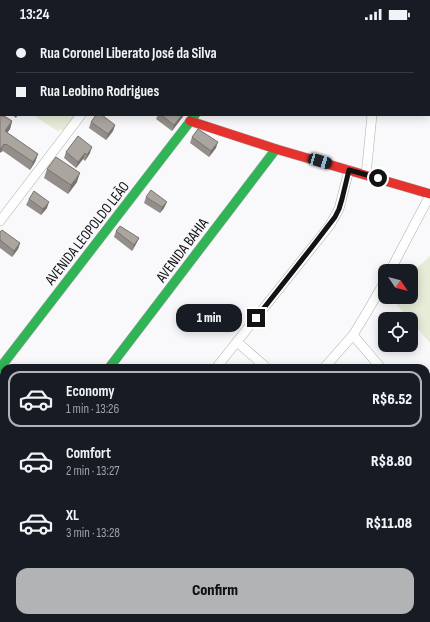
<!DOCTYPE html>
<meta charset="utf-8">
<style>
body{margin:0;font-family:"Sofia Sans Condensed",sans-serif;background:#20242c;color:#f1f3f6;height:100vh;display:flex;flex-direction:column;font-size:15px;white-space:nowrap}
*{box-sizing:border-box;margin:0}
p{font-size:13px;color:#9ea1a6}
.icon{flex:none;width:22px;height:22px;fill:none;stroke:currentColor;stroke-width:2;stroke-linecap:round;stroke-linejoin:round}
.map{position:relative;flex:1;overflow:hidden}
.drawer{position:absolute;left:0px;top:336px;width:430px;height:258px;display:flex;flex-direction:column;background:#171b24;border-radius:12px 12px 0 0;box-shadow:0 2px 10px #0003}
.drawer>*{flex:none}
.guide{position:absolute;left:0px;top:0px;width:430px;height:88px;box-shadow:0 2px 10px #0003;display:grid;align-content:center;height:88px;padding:0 16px;background:#171b24}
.needle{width:26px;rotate:125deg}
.controls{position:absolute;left:378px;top:236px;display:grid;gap:8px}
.controls a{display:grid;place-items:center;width:40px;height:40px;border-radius:8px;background:#171b24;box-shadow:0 2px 10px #0003;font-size:20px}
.end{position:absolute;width:18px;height:18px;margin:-9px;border:5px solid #131314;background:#fff;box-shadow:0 0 0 2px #fff}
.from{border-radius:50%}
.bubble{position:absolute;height:28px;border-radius:12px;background:#171b24;box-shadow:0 2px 10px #0003;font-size:13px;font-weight:800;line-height:28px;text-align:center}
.car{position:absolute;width:12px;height:24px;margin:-12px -6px;border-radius:5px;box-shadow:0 0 3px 1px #0007;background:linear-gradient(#222 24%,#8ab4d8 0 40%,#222 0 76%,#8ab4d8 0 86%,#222 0)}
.guide b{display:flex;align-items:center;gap:14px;height:38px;font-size:15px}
.guide b+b{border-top:1px solid #363941}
.guide i{width:10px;height:10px;background:#f1f3f6}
ul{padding:7px 0 0;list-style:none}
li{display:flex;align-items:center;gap:12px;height:56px;margin:0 8px 6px;padding:0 8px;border:2px solid transparent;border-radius:12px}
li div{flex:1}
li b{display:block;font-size:15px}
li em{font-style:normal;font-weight:800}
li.on{border-color:#b2b3b5}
li>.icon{width:36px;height:36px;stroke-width:1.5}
.cta{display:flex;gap:8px;margin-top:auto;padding:8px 16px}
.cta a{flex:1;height:46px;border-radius:12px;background:#b2b3b5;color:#111;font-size:16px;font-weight:800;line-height:46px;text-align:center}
.status{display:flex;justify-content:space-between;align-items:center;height:28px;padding:0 20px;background:#171b24;direction:ltr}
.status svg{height:11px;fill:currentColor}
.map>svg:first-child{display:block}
.green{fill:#e7ecd9}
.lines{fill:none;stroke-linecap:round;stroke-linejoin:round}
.street-casing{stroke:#adadaf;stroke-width:10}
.fast-casing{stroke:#adadaf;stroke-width:10}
.slow-casing{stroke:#adadaf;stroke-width:10}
.jam-casing{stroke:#adadaf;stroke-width:10}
.street{stroke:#fefefe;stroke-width:9}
.fast{stroke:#30b455;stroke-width:9}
.slow{stroke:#ff9f0a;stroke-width:9}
.jam{stroke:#e5322d;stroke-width:9}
.wall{fill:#938e89}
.shaded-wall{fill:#78746f}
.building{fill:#aba59f;stroke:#78746f}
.route{stroke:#131314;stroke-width:5}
.labels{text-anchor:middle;stroke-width:3;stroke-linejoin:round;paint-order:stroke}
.street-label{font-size:15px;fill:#131314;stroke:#f8f8fc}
</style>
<div class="status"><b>13:24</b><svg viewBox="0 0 49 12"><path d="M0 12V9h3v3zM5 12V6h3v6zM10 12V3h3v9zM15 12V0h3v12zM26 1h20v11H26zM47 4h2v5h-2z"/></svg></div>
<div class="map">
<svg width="430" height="594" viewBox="0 0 430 594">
<rect width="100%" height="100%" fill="#f9f9fb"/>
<path class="green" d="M33,87H75L63,103L60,101L59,104Z
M430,228V315L411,293V291H409L390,269H411V245Z
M271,590H335L338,594H266Z"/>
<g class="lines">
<defs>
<path id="street" d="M27,1V0
M242,1V0
M366,147L372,87
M0,193L81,87
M390,243L430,167
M353,307L381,340
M237,314L267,340
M216,340L330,197L339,181L349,142
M324,340L353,307L367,284L385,253
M0,346L4,349
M426,398L430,404
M0,483L4,478
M0,523L4,527
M84,590L89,594
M179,590L182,594
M381,590L386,594
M21,594L24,590
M132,594L135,590"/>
<path id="fast" d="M429,46H430
M0,340L195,87
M109,340L276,121
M234,594L241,590"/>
<path id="slow" d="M0,53L1,52"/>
<path id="jam" d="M0,13H1
M0,35L1,30
M190,93L276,121L430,166
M426,458L430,454"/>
</defs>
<use href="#street" class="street-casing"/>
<use href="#fast" class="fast-casing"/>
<use href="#slow" class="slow-casing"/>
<use href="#jam" class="jam-casing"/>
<use href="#street" class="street"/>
<use href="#fast" class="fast"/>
<use href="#slow" class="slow"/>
<use href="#jam" class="jam"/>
</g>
<path class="wall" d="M12,87H18L16,90Z
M158,87H184L172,103L156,91Z
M3,89L12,93L10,101L7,105L38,126L35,134L30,142L3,123L2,124H1Z
M91,94L115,97L113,103L106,112L89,100Z
M192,109L216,120L209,129L190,115Z
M66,124L90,125L85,133L83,131L76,140L64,130Z
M47,141L77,154L68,166L44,150Z
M146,169L164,180L160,185L144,175Z
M29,171L47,180L41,187L26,177Z
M116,203L139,210L136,216L132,223L114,209Z
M0,204L20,215L18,221L12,229L0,220Z"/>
<path class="shaded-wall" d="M182,87H184L172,103L174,97Z
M12,93L10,101L3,111L5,103Z
M115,97L113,103L106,112L108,106Z
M218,114L216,120L209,129L211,123Z
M4,116L1,124L0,125V122Z
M92,119L90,125L85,133L87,127Z
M85,125L83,131L76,140L78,134Z
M38,126L35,134L30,142L33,134Z
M80,145L77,154L68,166L71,157Z
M49,174L47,180L41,187L43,181Z
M167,174L164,180L160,185L162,179Z
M139,210L136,216L132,223L134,217Z
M20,215L18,221L12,229L14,223Z"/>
<path class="building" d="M0,87L3,89L4,88L12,93L5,103L38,126L33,134L6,116L5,117L4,116L0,122Z
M96,87H102L115,97L108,106L91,94Z
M161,87H182L174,97Z
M198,101L218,114L211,123L192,109Z
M78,108L92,119L87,127L85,125L78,134L66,124Z
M56,129L80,145L71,157L47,141Z
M151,162L167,174L162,179L146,169Z
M34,163L49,174L43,181L29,171Z
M120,198L139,210L134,217L116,203Z
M2,202L20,215L14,223L0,212V204Z"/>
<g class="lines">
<path class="route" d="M256,290L312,219L335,189L339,181L342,171L349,142L378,150"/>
</g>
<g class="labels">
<g class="street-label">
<text transform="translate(87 205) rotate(-52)" y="5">AVENIDA LEOPOLDO LEÃO</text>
<text transform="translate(182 222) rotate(-53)" y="5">AVENIDA BAHIA</text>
</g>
</g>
</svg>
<div class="controls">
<a><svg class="needle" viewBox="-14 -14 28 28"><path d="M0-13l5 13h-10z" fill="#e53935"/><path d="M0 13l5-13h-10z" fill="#9ea1a6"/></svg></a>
<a><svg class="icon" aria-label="locate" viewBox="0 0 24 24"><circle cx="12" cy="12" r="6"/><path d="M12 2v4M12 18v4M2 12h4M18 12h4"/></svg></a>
</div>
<i class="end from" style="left:378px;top:150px"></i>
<i class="end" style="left:256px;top:290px"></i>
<div class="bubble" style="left:176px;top:276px;width:66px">1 min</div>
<i class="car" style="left:320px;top:133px;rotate:106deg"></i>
<div class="guide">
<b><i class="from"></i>Rua Coronel Liberato José da Silva</b>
<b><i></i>Rua Leobino Rodrigues</b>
</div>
<section class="drawer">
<ul>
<li class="on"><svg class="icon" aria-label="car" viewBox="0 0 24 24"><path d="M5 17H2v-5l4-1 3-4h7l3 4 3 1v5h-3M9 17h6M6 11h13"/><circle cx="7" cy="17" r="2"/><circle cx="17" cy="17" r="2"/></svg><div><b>Economy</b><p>1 min · 13:26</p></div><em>R$6.52</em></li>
<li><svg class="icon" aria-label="car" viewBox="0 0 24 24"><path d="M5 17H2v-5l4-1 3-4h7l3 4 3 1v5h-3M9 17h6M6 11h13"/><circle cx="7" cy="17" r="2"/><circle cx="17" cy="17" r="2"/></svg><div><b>Comfort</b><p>2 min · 13:27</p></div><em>R$8.80</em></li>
<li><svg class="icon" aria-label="car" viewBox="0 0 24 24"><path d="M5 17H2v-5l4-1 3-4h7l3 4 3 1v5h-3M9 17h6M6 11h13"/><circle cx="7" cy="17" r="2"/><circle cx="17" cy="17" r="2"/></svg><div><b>XL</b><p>3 min · 13:28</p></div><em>R$11.08</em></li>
</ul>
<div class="cta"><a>Confirm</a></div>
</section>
</div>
